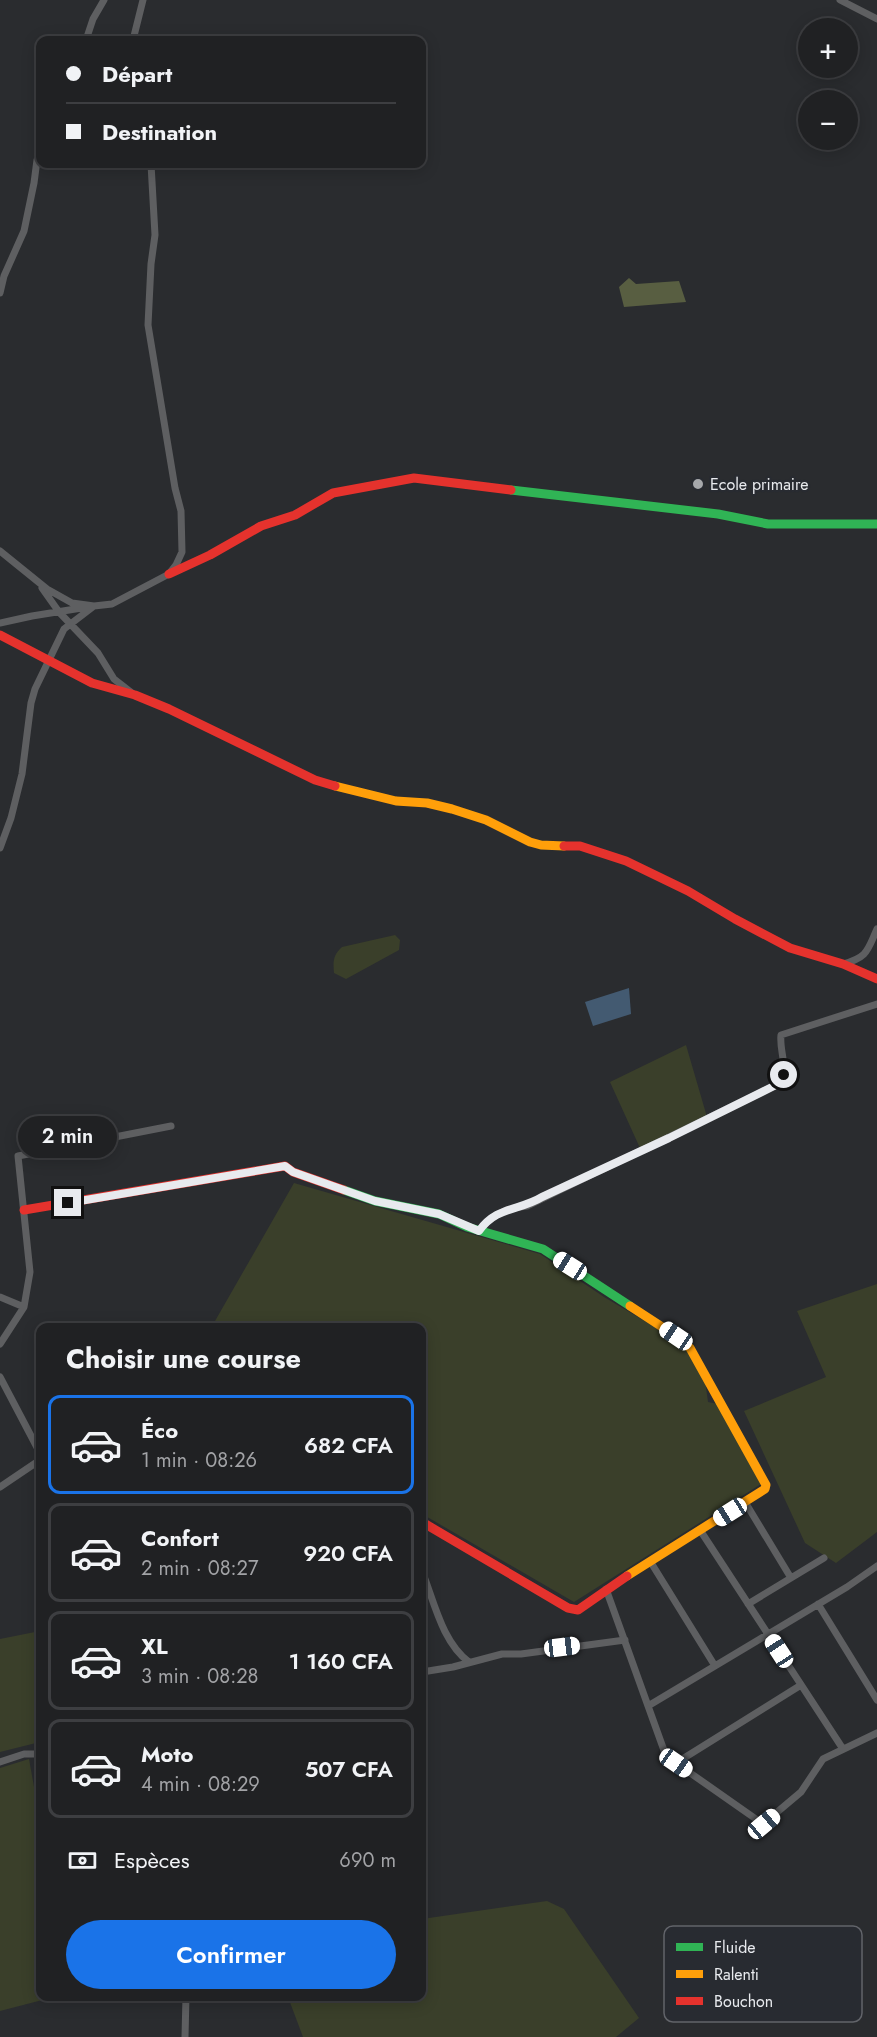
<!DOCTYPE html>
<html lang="fr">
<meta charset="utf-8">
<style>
body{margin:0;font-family:Jost,sans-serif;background:#2d2e30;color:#f1f3f6;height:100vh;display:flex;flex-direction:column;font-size:22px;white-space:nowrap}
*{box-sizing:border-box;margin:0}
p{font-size:20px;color:#a2a3a6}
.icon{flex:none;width:33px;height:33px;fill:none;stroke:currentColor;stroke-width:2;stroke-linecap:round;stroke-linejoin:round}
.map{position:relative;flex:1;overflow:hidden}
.side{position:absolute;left:36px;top:1323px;width:390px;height:678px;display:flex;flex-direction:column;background:#202123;border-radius:12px;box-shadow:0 3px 15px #0003,0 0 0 2px #3d3e41}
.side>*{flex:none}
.top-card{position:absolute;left:36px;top:36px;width:390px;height:132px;border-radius:12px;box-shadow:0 3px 15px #0003,0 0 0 2px #3d3e41;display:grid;align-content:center;height:132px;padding:0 30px;background:#202123}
.controls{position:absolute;left:798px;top:18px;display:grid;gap:12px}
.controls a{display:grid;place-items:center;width:60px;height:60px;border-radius:50%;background:#202123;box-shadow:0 3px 15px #0003,0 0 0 2px #3d3e41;font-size:30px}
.end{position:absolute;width:27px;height:27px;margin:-14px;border:8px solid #e8eaee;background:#111;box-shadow:0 0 0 3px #111}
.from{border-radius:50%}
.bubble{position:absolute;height:42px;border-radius:21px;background:#202123;box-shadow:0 3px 15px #0003,0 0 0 2px #3d3e41;font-size:20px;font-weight:600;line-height:42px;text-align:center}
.car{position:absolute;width:18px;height:36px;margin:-18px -9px;border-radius:8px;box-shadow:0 0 4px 2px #0007;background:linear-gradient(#fff 24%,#345 0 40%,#fff 0 76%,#345 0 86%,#fff 0)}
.top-card b{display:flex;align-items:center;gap:21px;height:57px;font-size:22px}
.top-card b+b{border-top:2px solid #3d3e41}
.top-card i{width:15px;height:15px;background:#f1f3f6}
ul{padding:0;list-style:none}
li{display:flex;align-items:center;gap:18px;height:99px;margin:0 12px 9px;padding:0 18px;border:3px solid #3d3e41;border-radius:12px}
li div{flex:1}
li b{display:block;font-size:22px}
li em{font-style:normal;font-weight:600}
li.on{border-color:#1a73e8}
li>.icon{width:54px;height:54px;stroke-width:1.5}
h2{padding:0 30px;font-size:27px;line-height:72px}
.pay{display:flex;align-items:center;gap:15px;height:66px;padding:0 30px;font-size:22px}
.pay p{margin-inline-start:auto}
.primary-button{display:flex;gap:12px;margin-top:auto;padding:12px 30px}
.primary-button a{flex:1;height:69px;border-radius:36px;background:#1a73e8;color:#fff;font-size:24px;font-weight:600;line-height:69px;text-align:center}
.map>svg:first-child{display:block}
.green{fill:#3a3f2a}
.forest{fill:#585e41}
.water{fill:#435a71}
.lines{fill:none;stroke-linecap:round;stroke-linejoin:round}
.street{stroke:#5e5f61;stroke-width:7}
.fast{stroke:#30b455;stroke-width:9}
.slow{stroke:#ff9f0a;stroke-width:9}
.jam{stroke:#e5322d;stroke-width:9}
.route{stroke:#e8eaee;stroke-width:8}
.poi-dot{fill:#a6a8ab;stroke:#282b31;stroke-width:2}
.labels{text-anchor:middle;stroke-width:4.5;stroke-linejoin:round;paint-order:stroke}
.poi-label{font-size:16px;fill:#e8eaee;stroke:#282b31;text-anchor:start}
.key{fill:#282b31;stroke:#62646a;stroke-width:1.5}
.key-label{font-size:16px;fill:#e8eaee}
</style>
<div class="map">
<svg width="877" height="2037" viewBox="0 0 877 2037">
<rect width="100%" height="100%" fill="#2a2c2f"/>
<path class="green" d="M395,935L400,940L399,950L346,979L334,973C333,962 333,955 342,947Z
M686,1045L707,1117L640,1148L610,1082Z
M294,1183L540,1254L604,1297L670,1336L689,1352L705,1380L708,1402L718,1404L761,1484L574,1602L422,1514V1328H211Z
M877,1284V1532L836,1563L805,1543L744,1411L826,1377L797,1311Z
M40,1631V1742L0,1752V1639Z
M29,1759L40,1820V1996L54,1997L0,2011V1768Z
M547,1901L564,1909L639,2018L616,2037H303L288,1997L422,1996V1919Z"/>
<path class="forest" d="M629,278L636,284L679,281L686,302L624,307L619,287Z"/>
<path class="water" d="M629,988L631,1014L593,1026L585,1002Z"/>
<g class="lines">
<path class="street" d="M840,0L877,19
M86,40L93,19L104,0
M133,40L143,0
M0,293L4,276L24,231L34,183L37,160L40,154
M0,551L47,589L72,603L94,606L112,604L169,574L176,565L182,552L181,511L175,488L148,325L151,264L155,235L151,164
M42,588L59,612L98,653L114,679L132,693
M0,623L32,616L94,606L64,629L35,689L31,703L22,774L11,818L0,848
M843,964C868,957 867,951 877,929
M479,1231C492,1214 507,1208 527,1206L778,1084C790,1068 779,1053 781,1035L877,1004
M0,1297L24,1307
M0,1344L24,1307L30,1272L18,1156L171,1126
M0,1377L40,1453
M0,1487L40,1460
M745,1502L791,1578
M700,1530L843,1749
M650,1561L715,1666
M422,1571C434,1601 442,1642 469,1662
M606,1589L666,1756L763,1824L801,1792L823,1759L877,1733
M748,1604L824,1558
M818,1604L877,1700
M422,1672L453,1667L502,1654H521L625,1640
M648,1706L847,1587L877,1566
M0,1762L24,1754H40
M676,1763L801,1685
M185,2037L186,1996"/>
<path class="fast" d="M511,490L718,514L768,524H877
M344,1190L375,1201L439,1214L467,1227L543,1249L630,1306"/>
<path class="slow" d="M335,786L396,801L427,803L452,809L486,820L530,842L541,845L564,846
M627,1576L765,1489L766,1485L690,1348L676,1336L630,1306"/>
<path class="jam" d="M169,574L210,555L261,526L295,515L333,493L414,478L511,490
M0,635L92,683L135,695L169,709L315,780L335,786
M564,846H580L626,861L688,891L735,919L790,948L843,964L877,979
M24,1210L285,1166L293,1172L344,1190
M422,1522L568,1608L578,1610L627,1576"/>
</g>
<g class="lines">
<path class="route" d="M68,1203L285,1166L293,1172L375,1201L439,1214L479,1231C497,1206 519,1211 542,1197L669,1138L778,1084L784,1075"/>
</g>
<circle class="poi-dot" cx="698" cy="484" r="6"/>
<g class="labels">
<g class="poi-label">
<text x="710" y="490">Ecole primaire</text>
</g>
</g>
<rect x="664" y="1926" width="198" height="96" rx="9" class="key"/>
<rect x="676" y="1943" width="27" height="8" fill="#30b455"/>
<rect x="676" y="1970" width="27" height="8" fill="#ff9f0a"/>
<rect x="676" y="1997" width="27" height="8" fill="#e5322d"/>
<g class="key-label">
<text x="714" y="1953">Fluide</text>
<text x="714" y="1980">Ralenti</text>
<text x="714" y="2007">Bouchon</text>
</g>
</svg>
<div class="controls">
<a>+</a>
<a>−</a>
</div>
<i class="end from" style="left:784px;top:1075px"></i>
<i class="end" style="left:68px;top:1203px"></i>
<div class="bubble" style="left:18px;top:1116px;width:99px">2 min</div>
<i class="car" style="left:570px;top:1266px;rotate:302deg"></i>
<i class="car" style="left:676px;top:1336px;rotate:304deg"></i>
<i class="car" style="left:730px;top:1512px;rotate:238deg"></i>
<i class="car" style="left:562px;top:1647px;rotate:83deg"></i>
<i class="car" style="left:779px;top:1651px;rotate:327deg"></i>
<i class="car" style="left:676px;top:1763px;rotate:125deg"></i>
<i class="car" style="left:764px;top:1824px;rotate:50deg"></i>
<div class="top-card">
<b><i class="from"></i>Départ</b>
<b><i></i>Destination</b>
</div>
<section class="side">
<h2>Choisir une course</h2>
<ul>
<li class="on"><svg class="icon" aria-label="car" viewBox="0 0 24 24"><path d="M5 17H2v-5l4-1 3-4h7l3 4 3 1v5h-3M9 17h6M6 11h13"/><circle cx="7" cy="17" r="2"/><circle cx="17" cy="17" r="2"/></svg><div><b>Éco</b><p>1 min · 08:26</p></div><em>682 CFA</em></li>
<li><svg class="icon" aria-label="car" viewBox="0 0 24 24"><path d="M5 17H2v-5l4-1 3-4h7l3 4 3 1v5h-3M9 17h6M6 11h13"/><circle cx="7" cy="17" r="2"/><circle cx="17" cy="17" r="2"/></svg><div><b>Confort</b><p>2 min · 08:27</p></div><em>920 CFA</em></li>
<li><svg class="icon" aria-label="car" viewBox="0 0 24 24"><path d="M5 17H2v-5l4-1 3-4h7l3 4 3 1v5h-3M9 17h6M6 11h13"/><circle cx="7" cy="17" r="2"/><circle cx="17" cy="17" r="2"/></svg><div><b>XL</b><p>3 min · 08:28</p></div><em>1 160 CFA</em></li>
<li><svg class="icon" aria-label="car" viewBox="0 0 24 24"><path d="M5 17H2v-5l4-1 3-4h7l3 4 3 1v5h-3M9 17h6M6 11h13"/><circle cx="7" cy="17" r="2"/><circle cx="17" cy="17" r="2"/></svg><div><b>Moto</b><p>4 min · 08:29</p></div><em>507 CFA</em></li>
</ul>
<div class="pay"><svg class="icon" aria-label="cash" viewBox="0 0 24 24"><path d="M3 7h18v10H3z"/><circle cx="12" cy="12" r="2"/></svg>Espèces<p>690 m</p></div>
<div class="primary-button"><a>Confirmer</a></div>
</section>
</div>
